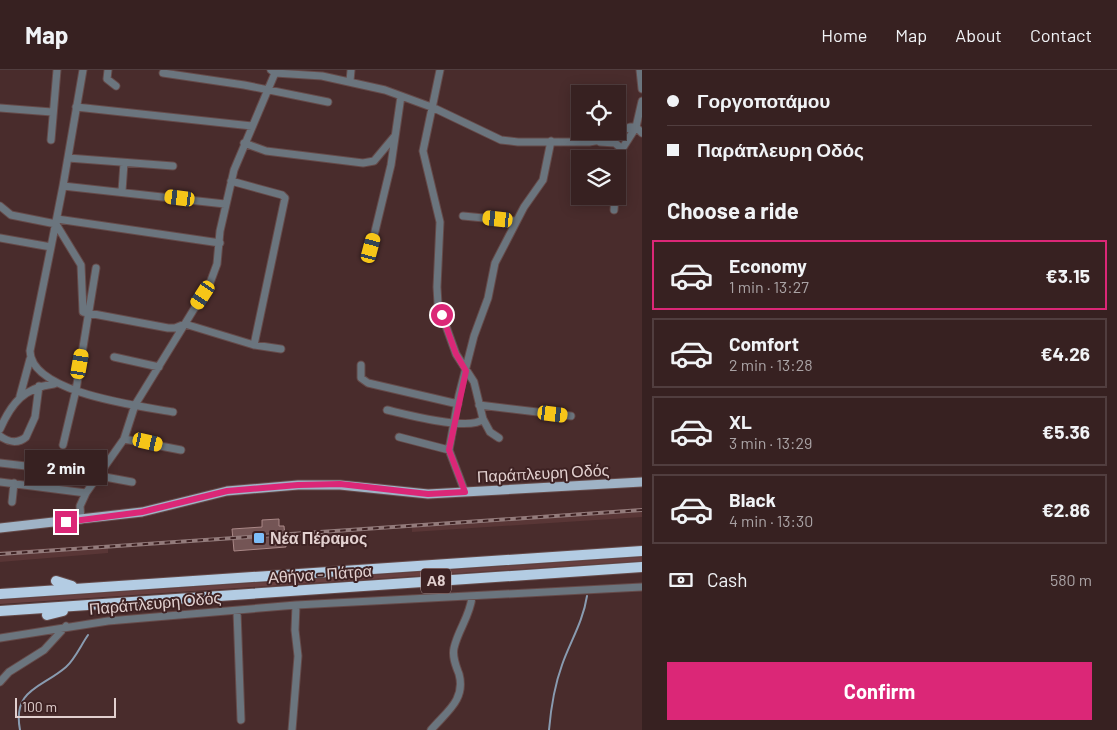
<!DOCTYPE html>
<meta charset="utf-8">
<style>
body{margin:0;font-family:Barlow,sans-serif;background:#422e2e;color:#f1f3f6;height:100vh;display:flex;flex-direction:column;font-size:19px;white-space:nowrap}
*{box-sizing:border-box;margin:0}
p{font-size:16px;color:#aaa3a5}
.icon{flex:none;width:28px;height:28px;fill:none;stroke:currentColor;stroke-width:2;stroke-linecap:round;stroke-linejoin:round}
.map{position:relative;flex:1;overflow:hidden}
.drawer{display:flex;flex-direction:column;background:#372121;width:475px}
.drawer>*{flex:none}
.top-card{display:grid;align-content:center;height:110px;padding:0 25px;background:#372121}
.tools{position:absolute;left:571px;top:15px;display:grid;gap:10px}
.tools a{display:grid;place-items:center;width:55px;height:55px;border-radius:0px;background:#372121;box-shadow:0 2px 12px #0003,0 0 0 1px #513e3f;font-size:25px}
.scale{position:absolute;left:15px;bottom:12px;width:101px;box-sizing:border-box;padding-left:5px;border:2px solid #e2d0cf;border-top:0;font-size:14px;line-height:18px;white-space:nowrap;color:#e2d0cf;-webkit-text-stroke:4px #3e2223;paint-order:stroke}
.end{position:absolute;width:22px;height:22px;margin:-11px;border:6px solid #db2777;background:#fff;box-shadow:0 0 0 2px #fff}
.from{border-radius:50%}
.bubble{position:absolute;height:35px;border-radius:0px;background:#372121;box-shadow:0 2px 12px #0003,0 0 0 1px #513e3f;font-size:16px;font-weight:700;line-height:35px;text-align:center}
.car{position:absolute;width:15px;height:30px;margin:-15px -8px;border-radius:6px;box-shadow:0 0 4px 1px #0007;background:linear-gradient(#f5c518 24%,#345 0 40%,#f5c518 0 76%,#345 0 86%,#f5c518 0)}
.top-card b{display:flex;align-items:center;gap:18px;height:48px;font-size:19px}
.top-card b+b{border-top:1px solid #513e3f}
.top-card i{width:12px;height:12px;background:#f1f3f6}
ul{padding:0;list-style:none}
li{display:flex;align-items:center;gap:15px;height:70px;margin:0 10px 8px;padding:0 15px;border:2px solid #513e3f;border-radius:0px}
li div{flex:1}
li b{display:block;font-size:19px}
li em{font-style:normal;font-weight:700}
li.current{border-color:#db2777}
li>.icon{width:45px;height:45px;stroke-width:1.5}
h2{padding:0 25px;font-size:22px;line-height:60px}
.pay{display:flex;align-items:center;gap:12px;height:55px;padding:0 25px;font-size:19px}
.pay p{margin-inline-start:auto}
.cta{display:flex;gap:10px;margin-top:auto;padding:10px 25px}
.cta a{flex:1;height:58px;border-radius:0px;background:#db2777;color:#fff;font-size:20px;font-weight:700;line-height:58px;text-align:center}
header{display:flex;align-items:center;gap:30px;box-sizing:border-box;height:70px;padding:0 25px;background:#372121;border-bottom:1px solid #513e3f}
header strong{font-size:24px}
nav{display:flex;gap:28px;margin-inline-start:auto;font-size:18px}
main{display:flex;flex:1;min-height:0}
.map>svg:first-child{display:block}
.built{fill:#593636}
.green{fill:#674040}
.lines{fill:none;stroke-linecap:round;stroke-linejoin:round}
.stream{stroke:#899bb0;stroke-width:2}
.building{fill:#745555;stroke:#aa8887}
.minor-casing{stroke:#654a49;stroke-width:9}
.major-casing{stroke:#654a49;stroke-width:11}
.highway-casing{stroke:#654a49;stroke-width:12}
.minor{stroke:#6b757e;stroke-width:7}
.major{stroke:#9fb3c6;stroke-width:9}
.highway{stroke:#b3cce3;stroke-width:10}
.rail-casing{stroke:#937b7b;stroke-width:4}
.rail{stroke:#3e2223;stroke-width:2;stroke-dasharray:5.5;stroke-linecap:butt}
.route{stroke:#db2777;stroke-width:6}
.poi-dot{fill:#7dbef9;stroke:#3e2223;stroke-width:2}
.labels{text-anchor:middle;stroke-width:4;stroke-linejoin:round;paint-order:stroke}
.shield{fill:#3e2223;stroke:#b19c9b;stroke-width:1}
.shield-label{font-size:15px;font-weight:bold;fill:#e2d0cf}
.street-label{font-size:16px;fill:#e2d0cf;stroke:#3e2223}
.poi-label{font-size:16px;font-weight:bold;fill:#e2d0cf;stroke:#3e2223;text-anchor:start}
</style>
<header>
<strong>Map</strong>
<nav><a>Home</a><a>Map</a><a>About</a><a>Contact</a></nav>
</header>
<main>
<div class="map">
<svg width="642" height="660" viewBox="0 0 642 660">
<rect width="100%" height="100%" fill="#492c2c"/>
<path class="built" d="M642,438V447L412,462V460L411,454Z
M108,475V483L0,492V481Z"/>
<path class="green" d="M642,487V491L0,534V530Z"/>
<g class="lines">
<path class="stream" d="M20,660C12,619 42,618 66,597C75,589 81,575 88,565
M549,660C551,637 554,617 562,595C570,572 583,552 587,526"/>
</g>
<path class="building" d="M279,449V456H284L286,477L234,481L232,459L262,457V450Z"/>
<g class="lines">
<defs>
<path id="minor" d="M83,0L63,116L225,134
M108,0L107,9L116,16
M271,0L275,3L322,6L385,20L434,38L501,70L518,72H589L601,70L630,57H636L642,63
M440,0L423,81L440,152L437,217L438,234L456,284L474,312L483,349L490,362L499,368
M640,0L642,19
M163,3L244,15L328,32
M350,11L351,0
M76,37L252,56
M0,38L52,42
M51,70L57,0
M600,72L615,73L622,79
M244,73L266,81L363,93L374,91L394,67
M68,88L173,96
M618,107L622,79L636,57L642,31
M231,111L282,125L285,128L254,275
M122,121L124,93
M0,136L11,145L56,154L81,195L83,242L168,258H175L185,254L254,275L281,279
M614,140L615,126
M463,146L516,151
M57,149L220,173
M0,168L51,177L63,116
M51,177L30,281C31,323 140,336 173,342
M371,178L391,95L401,26
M114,287L159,297
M361,295V308L368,313L458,334
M20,326L30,289
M479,335L571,346
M387,340C405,344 470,362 483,349
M0,359C12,332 24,318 54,314
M0,366C8,372 18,374 26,367L35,347L39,316
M399,367L449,380
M124,369L181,380
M63,375L76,320L96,198
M0,393L78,402L132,412
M0,412L86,423
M465,422L449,380L459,325L474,266L488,228L495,193L524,137L543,110L551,71
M12,432L14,413
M81,450L80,436L86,423L124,369L135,335L210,213L217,194L220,161L234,100L275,3
M237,541L241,650
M0,568L108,551L296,535L642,517
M0,612L9,602L44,580L66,556
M292,660L298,586L295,560L296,535
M431,660C446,642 466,630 459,604C456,596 452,587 454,578C458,560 470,546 472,527"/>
<path id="major" d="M0,458L142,442L227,421L298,415H340L428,424L642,412"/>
<path id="highway" d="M56,511L72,516
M0,524L642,481
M0,541L642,497
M47,545L63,541"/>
</defs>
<use href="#minor" class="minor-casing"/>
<use href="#major" class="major-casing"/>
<use href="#highway" class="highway-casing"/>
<use href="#minor" class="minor"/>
<use href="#major" class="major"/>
<use href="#highway" class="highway"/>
<defs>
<path id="rail" d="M0,484L642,440"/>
</defs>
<use href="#rail" class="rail-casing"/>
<use href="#rail" class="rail"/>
</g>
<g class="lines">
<path class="route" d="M66,452L142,442L227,421L298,415L340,414L428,424L465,422L449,380L466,301L456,284L442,245"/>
</g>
<rect class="poi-dot" x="253" y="462" width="12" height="12" rx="2.5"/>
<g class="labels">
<rect class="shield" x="421" y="498.5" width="30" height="25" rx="4"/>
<g class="shield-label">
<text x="436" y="516">Α8</text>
</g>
<g class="street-label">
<text transform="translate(543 403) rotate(-3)" y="6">Παράπλευρη Οδός</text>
<text transform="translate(320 504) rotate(-4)" y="6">Αθήνα - Πάτρα</text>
<text transform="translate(155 533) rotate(-5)" y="6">Παράπλευρη Οδός</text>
</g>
<g class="poi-label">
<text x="270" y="474">Νέα Πέραμος</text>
</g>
</g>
</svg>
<div class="tools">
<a><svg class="icon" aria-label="locate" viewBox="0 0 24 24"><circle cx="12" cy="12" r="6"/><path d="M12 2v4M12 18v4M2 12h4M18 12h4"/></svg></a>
<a><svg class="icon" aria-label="layers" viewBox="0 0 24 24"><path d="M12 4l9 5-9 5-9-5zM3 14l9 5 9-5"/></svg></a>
</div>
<div class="scale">100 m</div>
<i class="end from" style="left:442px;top:245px"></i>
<i class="end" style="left:66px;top:452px"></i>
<div class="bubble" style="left:25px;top:380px;width:82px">2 min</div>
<i class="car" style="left:180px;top:128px;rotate:277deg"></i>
<i class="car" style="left:498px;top:149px;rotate:276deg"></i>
<i class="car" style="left:371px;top:178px;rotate:15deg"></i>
<i class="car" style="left:203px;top:225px;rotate:213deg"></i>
<i class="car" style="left:80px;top:294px;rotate:10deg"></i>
<i class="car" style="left:553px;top:344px;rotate:97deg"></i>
<i class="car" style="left:148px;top:372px;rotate:103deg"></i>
</div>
<section class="drawer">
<div class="top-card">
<b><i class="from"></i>Γοργοποτάμου</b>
<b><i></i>Παράπλευρη Οδός</b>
</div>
<h2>Choose a ride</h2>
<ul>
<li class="current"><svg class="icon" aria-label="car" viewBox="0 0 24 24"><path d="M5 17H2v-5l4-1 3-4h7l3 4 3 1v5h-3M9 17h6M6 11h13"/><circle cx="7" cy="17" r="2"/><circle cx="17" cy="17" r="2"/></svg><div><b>Economy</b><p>1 min · 13:27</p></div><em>€3.15</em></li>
<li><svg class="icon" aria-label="car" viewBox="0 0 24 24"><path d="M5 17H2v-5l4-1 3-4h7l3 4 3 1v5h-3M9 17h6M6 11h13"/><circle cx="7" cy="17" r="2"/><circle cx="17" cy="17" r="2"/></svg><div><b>Comfort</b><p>2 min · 13:28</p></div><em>€4.26</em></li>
<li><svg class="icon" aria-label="car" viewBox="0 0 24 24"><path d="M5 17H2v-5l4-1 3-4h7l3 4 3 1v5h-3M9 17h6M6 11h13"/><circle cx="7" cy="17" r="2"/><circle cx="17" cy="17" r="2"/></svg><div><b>XL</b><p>3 min · 13:29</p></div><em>€5.36</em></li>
<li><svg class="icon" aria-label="car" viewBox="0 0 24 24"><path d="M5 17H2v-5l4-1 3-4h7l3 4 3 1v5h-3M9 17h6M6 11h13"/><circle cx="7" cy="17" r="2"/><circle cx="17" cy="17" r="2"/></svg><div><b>Black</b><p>4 min · 13:30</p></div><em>€2.86</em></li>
</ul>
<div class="pay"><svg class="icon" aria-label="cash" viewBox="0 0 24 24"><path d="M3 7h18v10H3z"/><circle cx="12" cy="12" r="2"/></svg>Cash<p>580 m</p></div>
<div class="cta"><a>Confirm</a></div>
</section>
</main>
